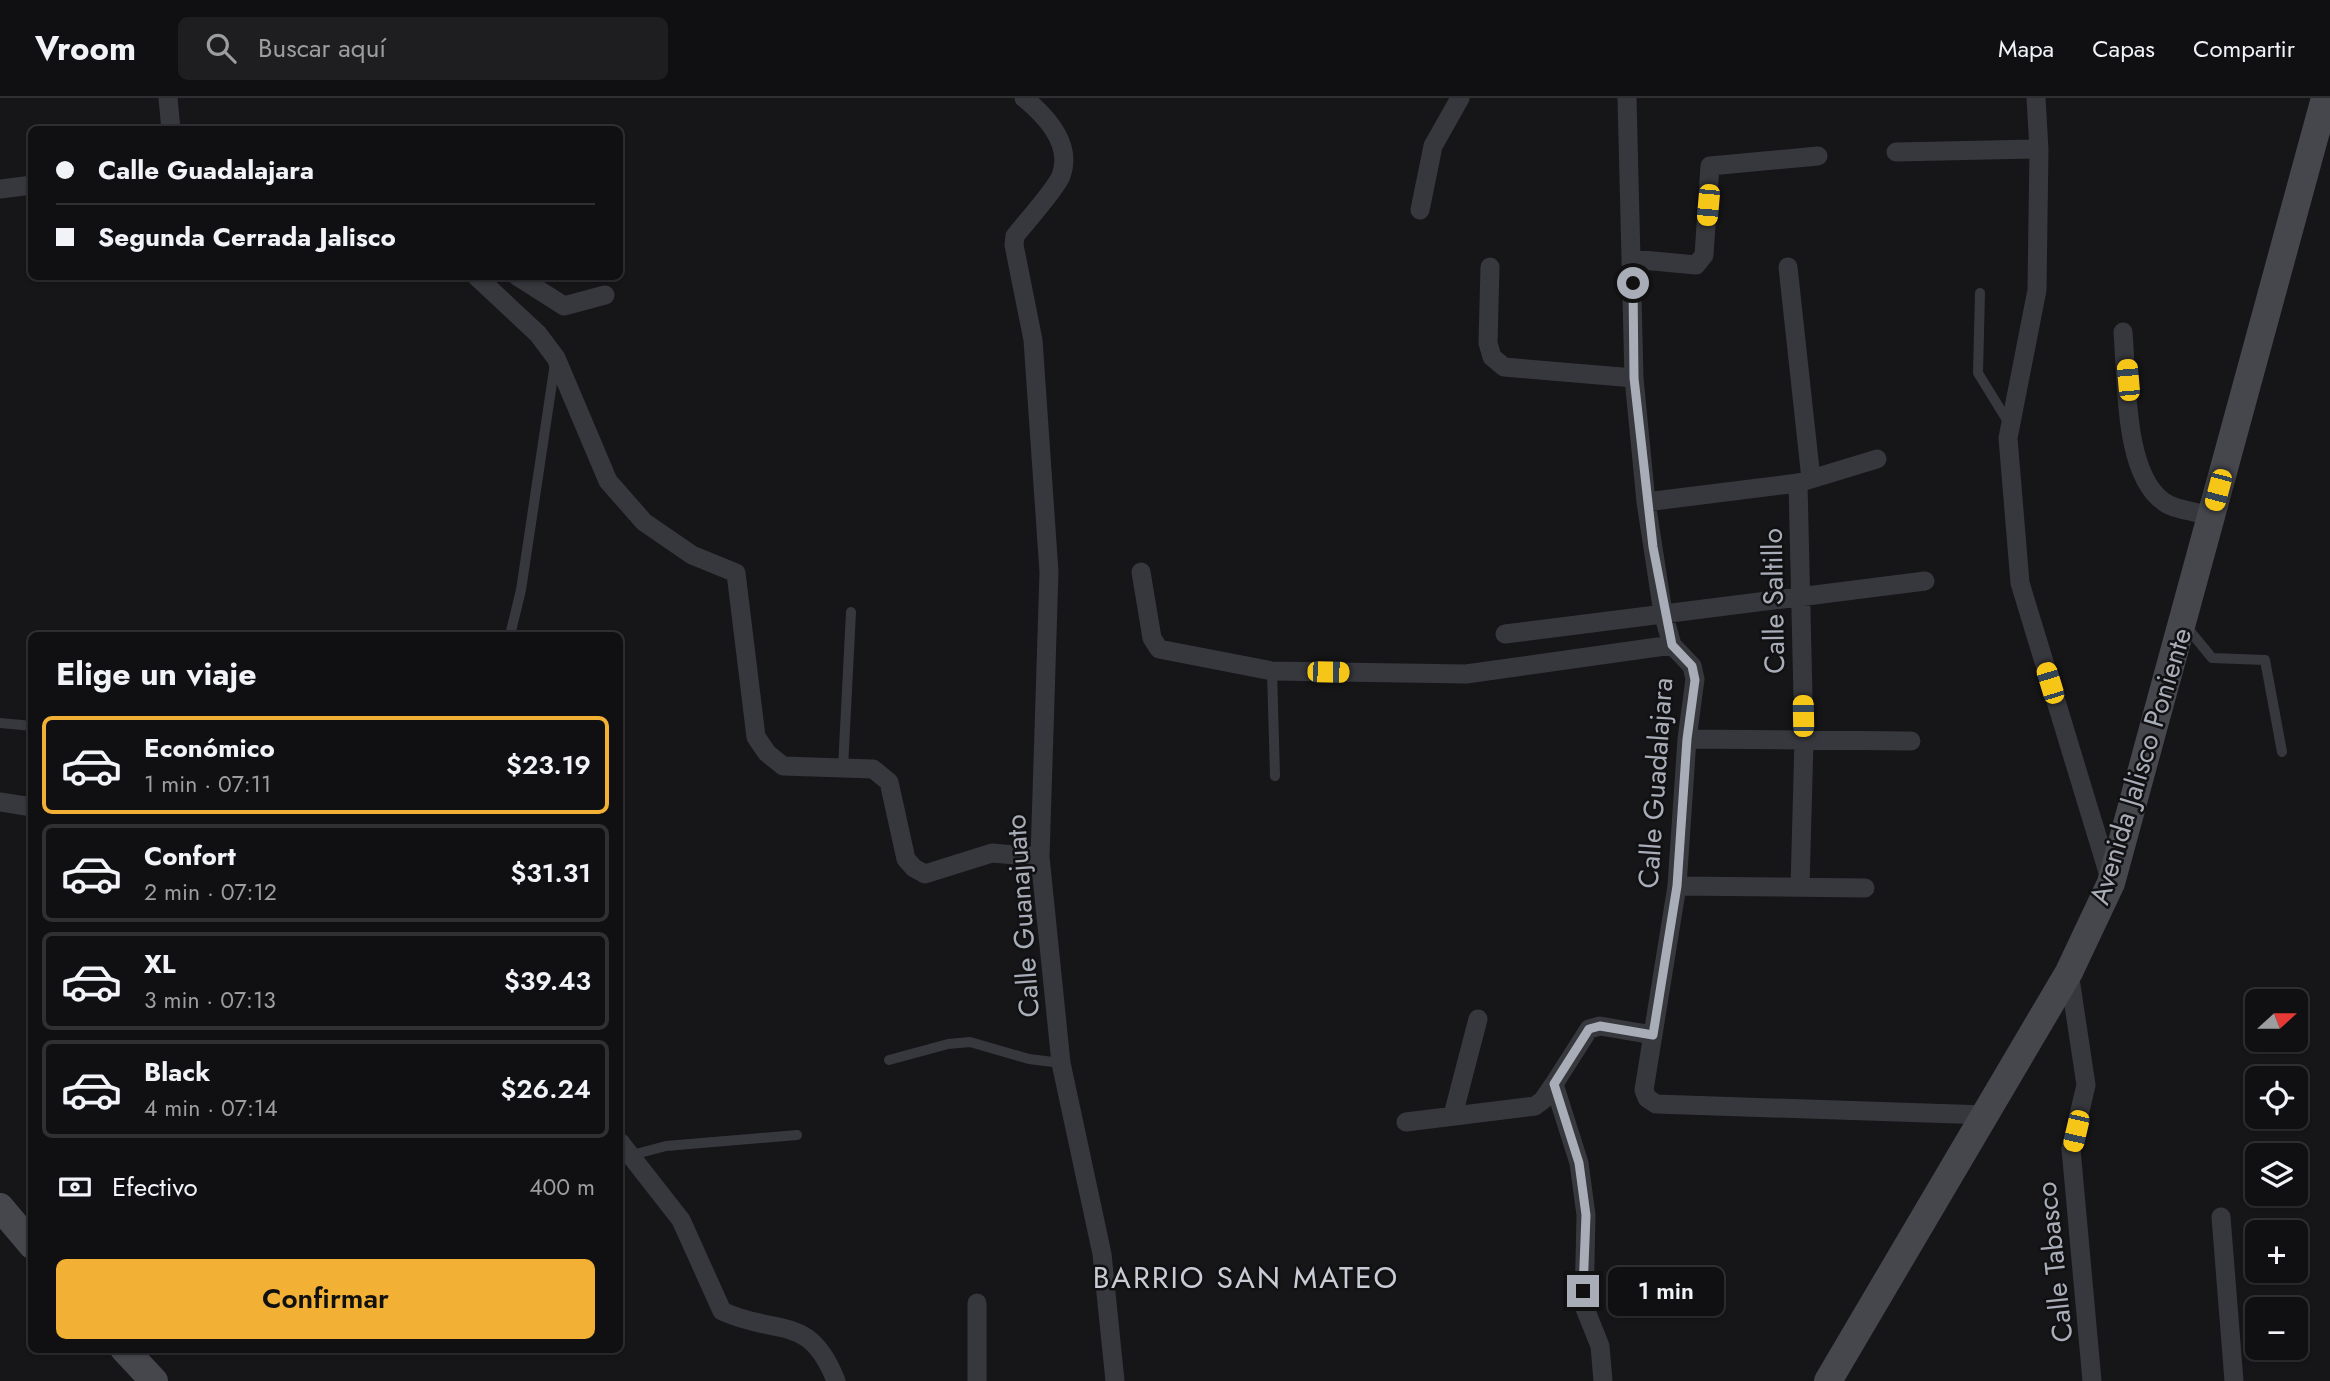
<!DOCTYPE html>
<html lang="es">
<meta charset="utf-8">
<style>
body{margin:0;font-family:Jost,sans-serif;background:#1e1e20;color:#f1f3f6;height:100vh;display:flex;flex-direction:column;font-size:26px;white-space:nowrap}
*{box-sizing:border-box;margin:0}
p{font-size:23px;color:#9c9d9f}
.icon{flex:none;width:38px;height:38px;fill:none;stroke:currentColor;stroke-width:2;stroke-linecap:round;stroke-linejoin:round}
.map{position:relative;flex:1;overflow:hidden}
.panel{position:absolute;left:28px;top:534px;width:595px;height:721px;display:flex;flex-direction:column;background:#101012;border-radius:10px;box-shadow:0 2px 5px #0004,0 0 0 2px #303032}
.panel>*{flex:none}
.guide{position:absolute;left:28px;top:28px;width:595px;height:154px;border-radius:10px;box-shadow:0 2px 5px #0004,0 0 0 2px #303032;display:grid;align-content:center;height:154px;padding:0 28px;background:#101012}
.needle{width:46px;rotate:69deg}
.tools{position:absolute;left:2245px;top:891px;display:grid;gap:14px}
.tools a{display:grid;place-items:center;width:63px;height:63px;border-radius:10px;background:#101012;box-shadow:0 2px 5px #0004,0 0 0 2px #303032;font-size:35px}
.end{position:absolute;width:32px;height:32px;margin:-16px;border:9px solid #a8adb8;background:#111;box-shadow:0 0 0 4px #111}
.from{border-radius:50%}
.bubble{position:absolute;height:49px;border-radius:10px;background:#101012;box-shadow:0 2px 5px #0004,0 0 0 2px #303032;font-size:23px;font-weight:600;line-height:49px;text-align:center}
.car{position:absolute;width:21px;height:42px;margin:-21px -10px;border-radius:9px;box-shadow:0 0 5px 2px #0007;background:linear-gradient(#f5c518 24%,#345 0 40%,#f5c518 0 76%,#345 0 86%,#f5c518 0)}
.guide b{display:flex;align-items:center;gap:24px;height:66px;font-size:26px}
.guide b+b{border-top:2px solid #303032}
.guide i{width:18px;height:18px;background:#f1f3f6}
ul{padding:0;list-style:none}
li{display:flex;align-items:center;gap:21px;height:98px;margin:0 14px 10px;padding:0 14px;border:4px solid #303032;border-radius:10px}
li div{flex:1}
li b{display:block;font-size:26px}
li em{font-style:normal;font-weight:600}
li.selected{border-color:#f2b134}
li>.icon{width:63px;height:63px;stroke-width:1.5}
h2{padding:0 28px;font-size:32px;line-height:84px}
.pay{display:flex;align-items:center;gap:18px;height:77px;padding:0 28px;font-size:26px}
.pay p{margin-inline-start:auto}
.primary-button{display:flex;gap:14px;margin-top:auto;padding:14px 28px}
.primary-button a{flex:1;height:80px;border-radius:10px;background:#f2b134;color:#111;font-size:28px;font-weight:600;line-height:80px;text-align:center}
header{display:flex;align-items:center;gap:42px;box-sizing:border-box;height:98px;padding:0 35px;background:#101012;border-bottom:2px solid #303032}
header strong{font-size:33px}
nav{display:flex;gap:38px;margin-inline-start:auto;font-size:24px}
.search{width:490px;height:63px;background:#1e1e20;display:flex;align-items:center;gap:18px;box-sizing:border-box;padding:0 24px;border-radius:10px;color:#9c9d9f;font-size:26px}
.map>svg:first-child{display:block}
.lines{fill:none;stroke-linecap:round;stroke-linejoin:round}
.lane{stroke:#37383d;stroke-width:10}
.street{stroke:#37383d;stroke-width:19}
.secondary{stroke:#45474d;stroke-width:28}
.route{stroke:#a8adb8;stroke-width:9}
.labels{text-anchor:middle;stroke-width:5;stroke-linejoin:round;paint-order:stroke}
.street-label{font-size:28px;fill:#a8adb8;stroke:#111113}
.neighbourhood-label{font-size:30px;letter-spacing:2px;fill:#c9ccd4;stroke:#111113}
</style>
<header>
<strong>Vroom</strong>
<div class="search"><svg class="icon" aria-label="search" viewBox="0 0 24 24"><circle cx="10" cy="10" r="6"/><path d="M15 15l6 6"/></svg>Buscar aquí</div>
<nav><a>Mapa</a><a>Capas</a><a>Compartir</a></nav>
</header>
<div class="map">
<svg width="2330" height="1283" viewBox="0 0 2330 1283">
<rect width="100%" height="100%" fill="#161618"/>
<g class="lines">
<path class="lane" d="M1980,195L1978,275L2010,327
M2185,527L2212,560L2265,562L2282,654
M510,537L521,492L555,265
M1272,573L1275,678
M0,625L32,628
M843,670L851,514
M889,962L948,946L970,944L1029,961L1061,965
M632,1057L666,1048L797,1037"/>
<path class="street" d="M168,0L171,32
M1024,0C1046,18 1073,46 1061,78C1055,92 1026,124 1015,138L1014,147L1033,242L1049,474L1040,759L1061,965L1102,1156L1115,1283
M1627,0L1634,280L1646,404L1663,515L1672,547L1692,568L1695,581L1687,641L1677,788L1644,992L1647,1000L1656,1006L1986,1017
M2036,0L2039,51L2037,192L2008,340L2020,485L2111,784
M1896,54L2039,51
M0,91L32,87
M1420,112L1433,48L1460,0
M1632,161L1696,167L1704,157L1710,68L1818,58
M1490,169L1488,245L1492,259L1504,269L1634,280
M1788,169L1811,381
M476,178L538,236L556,260L608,383L644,424L692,457L736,475L756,639L767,655L783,668L873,671L889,684L906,761L914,770L925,776L992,755L1040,759
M517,178L564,208L605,197
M2123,234C2127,279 2123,376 2164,404C2175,412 2197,414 2211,418
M1798,385L1804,642L1800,789
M1646,404L1798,385L1877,361
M1141,474L1152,540L1159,551L1272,573L1466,576L1672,547
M1505,536L1925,483
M1687,641L1911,643
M0,704L32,709
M1677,788L1865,790
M2069,874L2086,987L2071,1051L2092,1283
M1453,1017L1478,921
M1406,1024L1535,1008L1543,1002L1554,986
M620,1044L681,1122L722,1213C778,1239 809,1214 836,1283
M2221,1119L2234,1283
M977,1205V1283
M1603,1283L1600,1248L1584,1208L1586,1117L1579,1065L1554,986L1589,931L1600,928L1653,937"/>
<path class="secondary" d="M0,1109L32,1147
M124,1251L154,1283
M1828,1283L2069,874L2111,785L2325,0"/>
</g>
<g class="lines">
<path class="route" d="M1583,1193L1586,1117L1579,1065L1554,986L1589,931L1600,928L1653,937L1677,788L1687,641L1695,582L1692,568L1672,547L1653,449L1634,280L1633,185"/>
</g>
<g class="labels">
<g class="street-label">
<text transform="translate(1773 503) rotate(-91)" y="10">Calle Saltillo</text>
<text transform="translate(2140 668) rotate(-73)" y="10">Avenida Jalisco Poniente</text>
<text transform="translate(1655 685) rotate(-86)" y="10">Calle Guadalajara</text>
<text transform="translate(1022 818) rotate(-94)" y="10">Calle Guanajuato</text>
<text transform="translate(2054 1164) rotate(-96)" y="10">Calle Tabasco</text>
</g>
<g class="neighbourhood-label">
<text x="1246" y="1190">BARRIO SAN MATEO</text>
</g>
</g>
</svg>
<div class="tools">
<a><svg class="needle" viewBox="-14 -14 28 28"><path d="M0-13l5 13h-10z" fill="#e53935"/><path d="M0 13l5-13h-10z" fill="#9c9d9f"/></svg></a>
<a><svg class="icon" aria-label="locate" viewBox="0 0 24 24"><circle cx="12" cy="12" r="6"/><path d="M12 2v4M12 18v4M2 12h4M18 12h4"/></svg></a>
<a><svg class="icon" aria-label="layers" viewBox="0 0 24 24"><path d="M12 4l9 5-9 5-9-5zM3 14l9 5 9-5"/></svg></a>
<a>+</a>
<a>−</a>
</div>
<i class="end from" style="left:1633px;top:185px"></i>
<i class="end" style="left:1583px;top:1193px"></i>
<div class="bubble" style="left:1608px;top:1169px;width:116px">1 min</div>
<i class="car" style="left:1708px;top:107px;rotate:185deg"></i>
<i class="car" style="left:2128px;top:282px;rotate:355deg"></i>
<i class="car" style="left:2218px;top:392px;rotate:195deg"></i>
<i class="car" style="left:1328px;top:574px;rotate:91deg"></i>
<i class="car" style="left:2050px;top:585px;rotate:343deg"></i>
<i class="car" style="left:1803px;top:618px;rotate:359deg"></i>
<i class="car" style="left:2076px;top:1033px;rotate:193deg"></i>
<div class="guide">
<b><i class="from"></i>Calle Guadalajara</b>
<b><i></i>Segunda Cerrada Jalisco</b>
</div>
<section class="panel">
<h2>Elige un viaje</h2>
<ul>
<li class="selected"><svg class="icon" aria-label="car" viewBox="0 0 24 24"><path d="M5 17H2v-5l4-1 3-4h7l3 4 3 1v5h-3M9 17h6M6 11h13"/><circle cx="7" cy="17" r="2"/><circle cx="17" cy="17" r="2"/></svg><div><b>Económico</b><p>1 min · 07:11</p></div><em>$23.19</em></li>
<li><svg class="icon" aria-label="car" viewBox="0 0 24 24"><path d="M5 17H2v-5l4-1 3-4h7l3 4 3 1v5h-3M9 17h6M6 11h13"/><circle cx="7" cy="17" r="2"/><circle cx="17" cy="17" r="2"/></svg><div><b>Confort</b><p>2 min · 07:12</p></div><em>$31.31</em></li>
<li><svg class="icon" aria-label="car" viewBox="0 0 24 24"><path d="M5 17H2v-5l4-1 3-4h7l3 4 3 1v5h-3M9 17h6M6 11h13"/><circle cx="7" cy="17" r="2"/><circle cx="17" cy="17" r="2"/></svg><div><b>XL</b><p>3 min · 07:13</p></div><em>$39.43</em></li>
<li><svg class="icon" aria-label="car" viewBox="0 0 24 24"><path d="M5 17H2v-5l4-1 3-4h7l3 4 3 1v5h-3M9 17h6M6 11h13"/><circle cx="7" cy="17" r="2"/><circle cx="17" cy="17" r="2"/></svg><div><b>Black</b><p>4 min · 07:14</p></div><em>$26.24</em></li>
</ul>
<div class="pay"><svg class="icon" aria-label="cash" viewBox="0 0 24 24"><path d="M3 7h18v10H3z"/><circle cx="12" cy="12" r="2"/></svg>Efectivo<p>400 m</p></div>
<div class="primary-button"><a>Confirmar</a></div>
</section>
</div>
